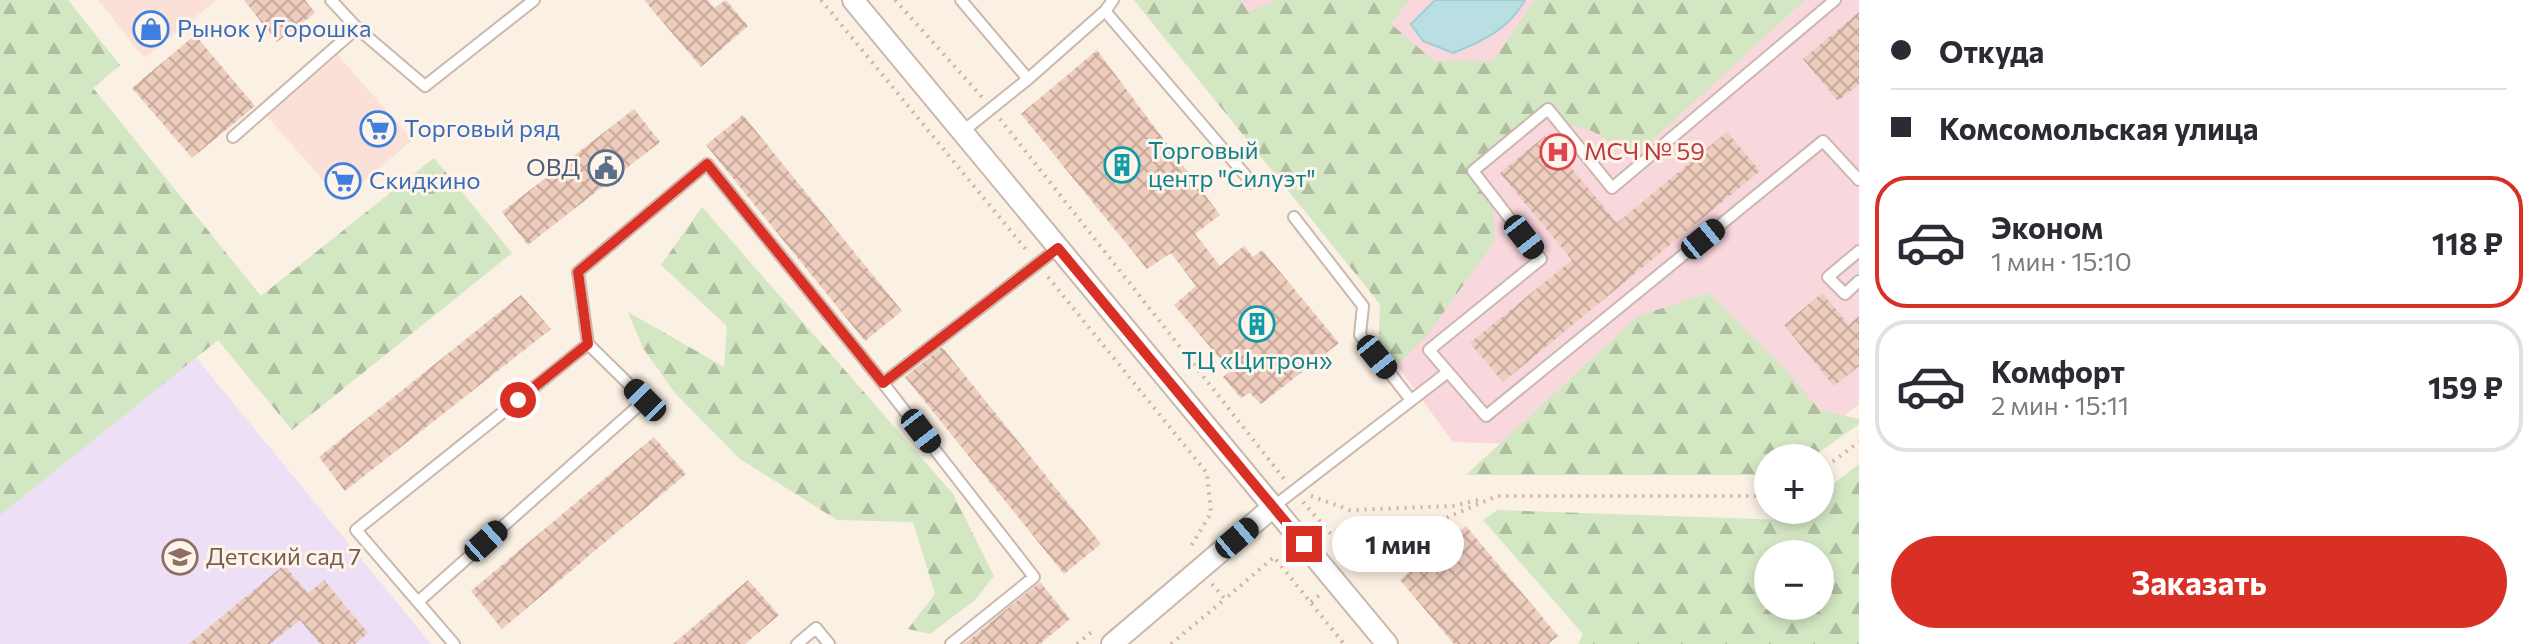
<!DOCTYPE html>
<html lang="ru">
<meta charset="utf-8">
<style>
body{margin:0;font-family:Commissioner,sans-serif;background:#f7f7f7;color:#2b2b33;height:100vh;display:flex;flex-direction:column;font-size:30px;white-space:nowrap}
*{box-sizing:border-box;margin:0}
p{font-size:26px;color:#7c7c81}
.icon{flex:none;width:44px;height:44px;fill:none;stroke:currentColor;stroke-width:2;stroke-linecap:round;stroke-linejoin:round}
.map{position:relative;flex:1;overflow:hidden}
.drawer{display:flex;flex-direction:column;background:#fff;width:680px}
.drawer>*{flex:none}
.top-card{display:grid;align-content:center;height:176px;padding:0 32px;background:#fff}
.controls{position:absolute;left:1754px;top:444px;display:grid;gap:16px}
.controls a{display:grid;place-items:center;width:80px;height:80px;border-radius:50%;background:#fff;box-shadow:0 4px 12px #0003;font-size:40px}
.end{position:absolute;width:36px;height:36px;margin:-18px;border:10px solid #d93025;background:#fff;box-shadow:0 0 0 4px #fff}
.from{border-radius:50%}
.bubble{position:absolute;height:56px;border-radius:28px;background:#fff;box-shadow:0 4px 12px #0003;font-size:26px;font-weight:700;line-height:56px;text-align:center}
.car{position:absolute;width:24px;height:48px;margin:-24px -12px;border-radius:10px;box-shadow:0 0 6px 2px #0007;background:linear-gradient(#222 24%,#8ab4d8 0 40%,#222 0 76%,#8ab4d8 0 86%,#222 0)}
.top-card b{display:flex;align-items:center;gap:28px;height:76px;font-size:30px}
.top-card b+b{border-top:2px solid #e1e1e2}
.top-card i{width:20px;height:20px;background:#2b2b33}
ul{padding:0;list-style:none}
li{display:flex;align-items:center;gap:24px;height:132px;margin:0 16px 12px;padding:0 16px;border:4px solid #e1e1e2;border-radius:32px}
li div{flex:1}
li b{display:block;font-size:30px}
li em{font-style:normal;font-weight:700}
li.active{border-color:#d93025}
li>.icon{width:72px;height:72px;stroke-width:1.5}
.primary-button{display:flex;gap:16px;margin-top:auto;padding:16px 32px}
.primary-button a{flex:1;height:92px;border-radius:48px;background:#d93025;color:#fff;font-size:32px;font-weight:700;line-height:92px;text-align:center}
main{display:flex;flex:1;min-height:0}
.map>svg:first-child{display:block}
.commercial{fill:#fae0d7}
.education{fill:#ede0f6}
.medical{fill:#f8d7dd}
.forest{fill:url(#forest-firs);fill-rule:evenodd}
.water{fill:#b9dfe2;stroke:#a0ced3;stroke-width:2}
.building{fill:url(#building-cross-hatch)}
.lines{fill:none;stroke-linecap:round;stroke-linejoin:round}
.lane-casing{stroke:#cbb7ab;stroke-width:14}
.street-casing{stroke:#cbb7ab;stroke-width:24}
.path{stroke:#d2b1a0;stroke-width:4;stroke-dasharray:2 6;stroke-linecap:butt}
.lane{stroke:#fff;stroke-width:10}
.street{stroke:#fff;stroke-width:20}
.route{stroke:#d93025;stroke-width:10}
.labels{text-anchor:middle;stroke-width:6;stroke-linejoin:round;paint-order:stroke}
.shop-label{font-size:24px;fill:#366cbe;stroke:#fef4e9;text-anchor:start}
.culture-label{font-size:24px;fill:#0d838f;stroke:#fef4e9;text-anchor:start}
.health-label{font-size:24px;fill:#be3a42;stroke:#fef4e9;text-anchor:start}
.service-label{font-size:24px;fill:#4e5e75;stroke:#fef4e9;text-anchor:end}
.education-label{font-size:24px;fill:#785e54;stroke:#fef4e9;text-anchor:start}
</style>
<main>
<div class="map">
<svg width="1859" height="644" viewBox="0 0 1859 644">
<defs>
<pattern id="forest-firs" width="22" height="20" patternUnits="userSpaceOnUse" patternTransform="scale(2)"><rect width="22" height="20" fill="#d4e7c3"/><path d="M5 1l3.5 6h-7zM16 11l3.5 6h-7z" fill="#b0bea0"/></pattern>
<pattern id="building-cross-hatch" width="8" height="8" patternUnits="userSpaceOnUse" patternTransform="scale(2)"><rect width="8" height="8" fill="#eecdbd"/><path d="M0 0l8 8M0 8l8-8" fill="none" stroke="#c5a99c"/></pattern>
</defs>
<rect width="100%" height="100%" fill="#faf0e3"/>
<path class="commercial" d="M98,0H217L144,58Z
M338,55L412,140L341,201L267,116Z"/>
<path class="education" d="M175,332L431,644H0V469Z"/>
<path class="medical" d="M1134,0H1859V404L1800,453L1453,442L1379,341L1380,304Z"/>
<path class="forest" d="M0,0H68L120,65L93,88L261,296L434,158L512,253L292,430L218,340L0,515Z
M1134,0H1240L1249,12L1276,0H1409L1391,24L1434,61H1493L1535,0H1805L1635,156L1592,131L1538,114L1518,126L1482,162L1485,183L1492,197L1495,241L1428,334L1398,364L1379,341L1380,304Z
M702,207L953,494L994,576L975,600L930,634L908,629L935,594L913,522L837,520L740,459L675,393L643,348L628,312L724,367L727,326L661,265Z
M1709,293L1784,368L1820,410L1859,419V424L1811,458H1768V475H1466L1638,316Z
M1859,464V644H1578L1583,634L1483,520L1498,510L1785,520L1799,510H1820V494ZM1768,554H1820V606H1768Z"/>
<path class="water" d="M1435,0H1525C1509,29 1483,41 1453,53L1423,41L1411,24Z"/>
<path class="building" d="M244,0H305L315,13L277,42Z
M644,0H708L714,8L726,0L748,26L701,67Z
M1859,12V84L1838,101L1803,59Z
M195,35L255,106L192,158L132,88Z
M1097,50L1220,215L1195,234L1220,266L1244,246L1253,257L1262,250L1339,343L1261,404L1250,393L1241,398L1223,377L1231,371L1174,305L1196,286L1171,253L1147,269L1021,114Z
M634,109L660,142L528,245L502,212Z
M743,115L902,311L865,341L706,145Z
M1727,132L1760,171L1503,382L1470,343L1572,260L1500,173L1545,136L1617,223Z
M1822,293L1849,325L1859,316V366L1834,386L1784,325Z
M521,295L551,329L345,491L319,457Z
M942,347L1101,544L1064,574L905,377Z
M654,437L686,474L502,629L471,591Z
M1466,526L1558,636L1548,644H1454L1400,580Z
M284,565L308,593L324,580L368,633L355,644H320L300,620L270,644H189Z
M748,580L779,615L751,639L745,644H673Z
M1040,582L1070,619L1040,644H964Z"/>
<g class="lines">
<defs>
<path id="lane" d="M331,0L357,28L425,86L534,0
M961,0L1028,79L962,132
M1835,0L1612,188L1548,109L1473,171L1541,259L1429,350L1486,416L1823,141L1859,180
M1105,11L1113,0
M1028,79L1105,11L1252,183
M233,137L357,28
M1294,217L1363,306L1360,335L1411,400
M1859,251L1828,277L1845,294L1859,281
M883,383L1034,577L951,644
M1273,507L1448,372
M419,601L645,400L588,344
M454,644L356,530L588,344L578,272L707,164L883,383L1058,248
M797,644L816,628L829,644"/>
<path id="street" d="M853,0L1387,644
M1112,644L1273,507"/>
</defs>
<use href="#lane" class="lane-casing"/>
<use href="#street" class="street-casing"/>
<path class="path" d="M821,0L1028,252
M895,0L982,97
M1000,119L1285,480
M1048,277L1207,473L1211,513L1191,546
M1820,471L1859,442
M1311,496L1350,510L1453,506L1483,499
M1303,502L1357,564
M1355,565L1374,549L1497,496H1768
M1212,584L1225,599L1274,557L1344,644
M1311,602L1321,594
M1077,644L1094,630
M1171,644L1225,599"/>
<use href="#lane" class="lane"/>
<use href="#street" class="street"/>
</g>
<g class="lines">
<path class="route" d="M518,400L588,344L578,272L707,164L883,383L1058,248L1304,544"/>
</g>
<defs>
<symbol id="shop-ring" viewBox="-11 -11 22 22"><circle r="9.5" fill="#fef4e9" stroke="#3f7fe0" stroke-width="1.5"/><path d="M-5-2.5h2.3a2.7 3.5 0 0 1 5.4 0H5L5.5 6h-11ZM-1.5-2.5h3a1.5 2.3 0 0 0-3 0Z" fill="#3f7fe0"/></symbol>
<symbol id="supermarket-ring" viewBox="-11 -11 22 22"><circle r="9.5" fill="#fef4e9" stroke="#3f7fe0" stroke-width="1.5"/><path d="M-6-5.5h2.5l.6 2H6L4.5 2H-2.5L-4.4-4H-6ZM-1.5 3.2a1.3 1.3 0 1 0 .1 0ZM3 3.2a1.3 1.3 0 1 0 .1 0Z" fill="#3f7fe0"/></symbol>
<symbol id="hospital-ring" viewBox="-11 -11 22 22"><circle r="9.5" fill="#fef4e9" stroke="#e0444e" stroke-width="1.5"/><path d="M-5-5h3v3.5h4V-5h3V5h-3V1.5h-4V5h-3Z" fill="#e0444e"/></symbol>
<symbol id="building-ring" viewBox="-11 -11 22 22"><circle r="9.5" fill="#fef4e9" stroke="#0f9aa8" stroke-width="1.5"/><path d="M-4-6H4V6H1V3H-1V6H-4ZM-2.5-4.3h1.7v1.8h-1.7ZM.8-4.3h1.7v1.8H.8ZM-2.5-1h1.7V.8h-1.7ZM.8-1h1.7V.8H.8Z" fill="#0f9aa8"/></symbol>
<symbol id="civic-ring" viewBox="-11 -11 22 22"><circle r="9.5" fill="#fef4e9" stroke="#5c6f8a" stroke-width="1.5"/><path d="M-.6-6.5H3V-4.5H.6V-3L4-1V1h2V6H-6V1h2V-1L-.6-3ZM-1.2 2.5V6h2.4V2.5Z" fill="#5c6f8a"/></symbol>
<symbol id="school-ring" viewBox="-11 -11 22 22"><circle r="9.5" fill="#fef4e9" stroke="#8d6e63" stroke-width="1.5"/><path d="M0-5L7-2L0 1L-7-2ZM-4 1L0 2.5L4 1V4Q0 6-4 4Z" fill="#8d6e63"/></symbol>
</defs>
<g fill-rule="evenodd">
<use href="#shop-ring" x="131" y="9" width="40" height="40"/>
<use href="#supermarket-ring" x="358" y="109" width="40" height="40"/>
<use href="#hospital-ring" x="1538" y="132" width="40" height="40"/>
<use href="#building-ring" x="1102" y="145" width="40" height="40"/>
<use href="#civic-ring" x="586" y="148" width="40" height="40"/>
<use href="#supermarket-ring" x="323" y="161" width="40" height="40"/>
<use href="#building-ring" x="1237" y="304" width="40" height="40"/>
<use href="#school-ring" x="160" y="537" width="40" height="40"/>
</g>
<g class="labels">
<g class="shop-label">
<text x="177" y="37">Рынок у Горошка</text>
<text x="404" y="137">Торговый ряд</text>
<text x="369" y="189">Скидкино</text>
</g>
<g class="culture-label">
<text x="1148" y="159">Торговый<tspan x="1148" dy="28">центр "Силуэт"</tspan></text>
<text x="1257" y="369" text-anchor="middle">ТЦ «Цитрон»</text>
</g>
<g class="health-label">
<text x="1584" y="160">МСЧ № 59</text>
</g>
<g class="service-label">
<text x="580" y="176">ОВД</text>
</g>
<g class="education-label">
<text x="206" y="565">Детский сад 7</text>
</g>
</g>
</svg>
<div class="controls">
<a>+</a>
<a>−</a>
</div>
<i class="end from" style="left:518px;top:400px"></i>
<i class="end" style="left:1304px;top:544px"></i>
<div class="bubble" style="left:1332px;top:516px;width:132px">1 мин</div>
<i class="car" style="left:1524px;top:237px;rotate:142deg"></i>
<i class="car" style="left:1703px;top:239px;rotate:51deg"></i>
<i class="car" style="left:1377px;top:357px;rotate:141deg"></i>
<i class="car" style="left:645px;top:400px;rotate:315deg"></i>
<i class="car" style="left:921px;top:431px;rotate:142deg"></i>
<i class="car" style="left:1237px;top:538px;rotate:50deg"></i>
<i class="car" style="left:486px;top:541px;rotate:48deg"></i>
</div>
<section class="drawer">
<div class="top-card">
<b><i class="from"></i>Откуда</b>
<b><i></i>Комсомольская улица</b>
</div>
<ul>
<li class="active"><svg class="icon" aria-label="car" viewBox="0 0 24 24"><path d="M5 17H2v-5l4-1 3-4h7l3 4 3 1v5h-3M9 17h6M6 11h13"/><circle cx="7" cy="17" r="2"/><circle cx="17" cy="17" r="2"/></svg><div><b>Эконом</b><p>1 мин · 15:10</p></div><em>118 ₽</em></li>
<li><svg class="icon" aria-label="car" viewBox="0 0 24 24"><path d="M5 17H2v-5l4-1 3-4h7l3 4 3 1v5h-3M9 17h6M6 11h13"/><circle cx="7" cy="17" r="2"/><circle cx="17" cy="17" r="2"/></svg><div><b>Комфорт</b><p>2 мин · 15:11</p></div><em>159 ₽</em></li>
</ul>
<div class="primary-button"><a>Заказать</a></div>
</section>
</main>
